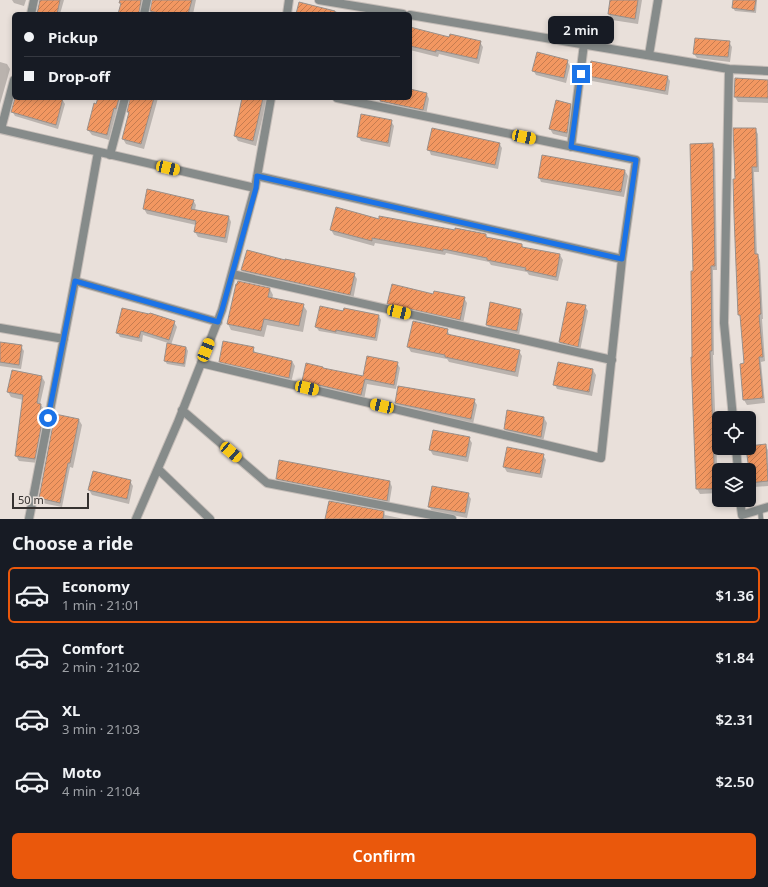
<!DOCTYPE html>
<meta charset="utf-8">
<style>
body{margin:0;font-family:"Noto Sans",sans-serif;background:#242831;color:#f1f3f6;height:100vh;display:flex;flex-direction:column;font-size:15px;white-space:nowrap}
*{box-sizing:border-box;margin:0}
p{font-size:13px;color:#9ea1a6}
.icon{flex:none;width:22px;height:22px;fill:none;stroke:currentColor;stroke-width:2;stroke-linecap:round;stroke-linejoin:round}
.map{position:relative;height:519px;overflow:hidden}
.side{display:flex;flex-direction:column;background:#171b24;flex:1}
.side>*{flex:none}
.hud{position:absolute;left:12px;top:12px;width:400px;height:88px;border-radius:6px;box-shadow:0 2px 6px #0003;display:grid;align-content:center;height:88px;padding:0 12px;background:#171b24}
.buttons{position:absolute;left:712px;top:411px;display:grid;gap:8px}
.buttons a{display:grid;place-items:center;width:44px;height:44px;border-radius:6px;background:#171b24;box-shadow:0 2px 6px #0003;font-size:20px}
.scale{position:absolute;left:12px;bottom:10px;width:77px;box-sizing:border-box;padding-left:4px;border:2px solid #363230;border-top:0;font-size:11px;line-height:14px;white-space:nowrap;color:#363230;-webkit-text-stroke:3px #e9e0da;paint-order:stroke}
.end{position:absolute;width:18px;height:18px;margin:-9px;border:5px solid #1a73e8;background:#fff;box-shadow:0 0 0 2px #fff}
.from{border-radius:50%}
.bubble{position:absolute;height:28px;border-radius:6px;background:#171b24;box-shadow:0 2px 6px #0003;font-size:13px;font-weight:600;line-height:28px;text-align:center}
.car{position:absolute;width:12px;height:24px;margin:-12px -6px;border-radius:5px;box-shadow:0 0 3px 1px #0007;background:linear-gradient(#f5c518 24%,#345 0 40%,#f5c518 0 76%,#345 0 86%,#f5c518 0)}
.hud b{display:flex;align-items:center;gap:14px;height:38px;font-size:15px}
.hud b+b{border-top:1px solid #363941}
.hud i{width:10px;height:10px;background:#f1f3f6}
ul{padding:0;list-style:none}
li{display:flex;align-items:center;gap:12px;height:56px;margin:0 8px 6px;padding:0 4px;border:2px solid transparent;border-radius:6px}
li div{flex:1}
li b{display:block;font-size:15px}
li em{font-style:normal;font-weight:600}
li.current{border-color:#ea580c}
li>.icon{width:36px;height:36px;stroke-width:1.5}
h2{padding:0 12px;font-size:18px;line-height:48px}
.action{display:flex;gap:8px;margin-top:auto;padding:8px 12px}
.action a{flex:1;height:46px;border-radius:6px;background:#ea580c;color:#fff;font-size:16px;font-weight:600;line-height:46px;text-align:center}
.map>svg:first-child{display:block}
.shadow{fill:#0003}
.building{fill:url(#building-hatch);stroke:#99908b}
.lines{fill:none;stroke-linecap:round;stroke-linejoin:round}
.lane-casing{stroke:#c5bdb8;stroke-width:6}
.street-casing{stroke:#c5bdb8;stroke-width:10}
.lane{stroke:#868b8a;stroke-width:4.5}
.street{stroke:#868b8a;stroke-width:8}
.route{stroke:#1a73e8;stroke-width:5}
</style>
<div class="map">
<svg width="768" height="519" viewBox="0 0 768 519">
<defs>
<pattern id="building-hatch" width="6" height="6" patternUnits="userSpaceOnUse"><rect width="6" height="6" fill="#f29761"/><path d="M-1 1l2-2M0 6l6-6M5 7l2-2" fill="none" stroke="#c57c50"/></pattern>
</defs>
<rect width="100%" height="100%" fill="#e9e0da"/>
<path class="shadow" d="M12,0H26L24,6L14,3Z
M41,0H64L60,14H38Z
M123,0H149L142,14H120Z
M150,0H196L193,14H153L151,11L153,1Z
M612,0H642L638,24L612,20L609,14Z
M734,0H757L756,13L735,11L733,8Z
M300,3L346,14H297Z
M410,29L450,38L480,42L483,47L479,64L439,54L438,57L410,50Z
M729,42L732,47L730,62L697,58L694,54Z
M567,61L570,66L566,83L536,75L533,70Z
M0,62L7,64L10,69L0,104Z
M589,76H667L670,81L668,95L592,81Z
M736,79L768,81V103L738,102L735,97Z
M410,90L427,94L429,99L426,115L395,108L393,104L394,98H410Z
M16,98L62,99L65,104L58,129L15,116L12,111Z
M99,98H129L119,114L116,113L109,140L92,135L88,130Z
M130,98H158L144,149L126,144L123,139L129,114L128,112Z
M244,98H267L256,146L238,141L235,136Z
M570,104L573,109L570,138L553,134L550,129Z
M391,121L394,126L390,147L361,141L358,136Z
M755,129L758,134L759,172H754L757,255L760,260L763,319H762L765,361L761,362L765,403L747,405L744,400L741,365L745,364L741,319L739,315L736,180Z
M499,143L502,148L498,169L431,155L429,150Z
M712,144L715,149L717,270H713L714,355H713L718,493L700,494L697,489L692,358H693L694,272Z
M543,156L625,171L628,176L624,197L541,182L539,177Z
M193,200L196,205L195,210L229,217L231,222L227,243L198,237L195,232L196,225L147,214L144,209Z
M380,220L485,235L487,238L522,245L523,248L560,255L563,260L558,281L529,275L527,272L491,265L489,262L446,253L445,255L375,243L374,246L334,235L331,230Z
M247,251L286,261L354,274L357,279L353,300L245,275L242,270Z
M270,289L273,295L272,299L303,305L307,311L303,332L267,325L264,337L231,330L228,324Z
M434,295L464,298L467,303L463,324L391,308L388,303Z
M585,306L588,311L580,351L563,347L560,342Z
M520,309L523,314L519,335L490,329L487,325Z
M345,310L379,316L381,320L377,341L319,331L316,327L344,312Z
M174,322L177,327L171,345L186,347L188,351L185,367L167,364L165,361L168,343L143,335L142,342L120,337L117,332Z
M447,329L450,336L519,351L522,356L518,377L449,362L447,359L411,352L408,347Z
M0,343L21,346L24,351L21,369L0,366Z
M253,348L256,354L292,361L295,366L291,383L223,366L220,361Z
M397,363L400,368L396,389L367,384L364,400L306,386L303,381L324,370L364,377Z
M559,364L593,370L596,375L592,396L557,389L555,385Z
M12,371L42,377L45,382L40,404L44,409L43,412L46,417L38,463L19,461L16,456L23,400L11,397L8,392Z
M399,387L474,400L477,405L473,424L399,408L396,403Z
M508,412L544,418L547,423L543,442L508,434L505,429Z
M56,415L79,420L82,425L73,468L70,467L62,507L42,503L40,498Z
M469,438L472,443L468,462L433,455L430,450Z
M765,445L768,450V486L753,487L750,482L747,448H749V447Z
M543,455L546,460L542,478L507,472L504,467Z
M277,479L390,482L392,487L389,505L279,484Z
M130,481L133,486L129,504L92,495L89,490Z
M468,494L471,499L467,518L432,511L429,506Z
M330,502L384,512L385,515L404,519H327Z"/>
<path class="building" d="M40,0H60L57,14H37Z
M120,0H141L139,14H118L121,3H119Z
M152,0H192L188,14H163L150,11Z
M610,0H638L635,19L608,14Z
M733,0H756L754,11L732,8Z
M299,2L335,11V14H296Z
M410,27L449,37L450,34L481,41L477,59L436,50V52L410,46Z
M695,38L730,41L728,57L693,54Z
M537,52L568,60L564,78L532,71Z
M591,61L668,76L665,91L588,76Z
M735,78L768,80V98L734,97Z
M410,89L427,93L423,110L380,101L381,98H410Z
M15,98H63L56,125L11,112Z
M98,98H119L116,109L114,108L107,135L87,130L94,103L96,104Z
M130,98H154L141,144L122,139L129,112H127Z
M242,98H263L253,141L234,136Z
M556,100L571,104L567,133L549,129Z
M361,114L392,120L388,143L357,137Z
M432,128L500,143L495,165L427,150Z
M733,128H756L757,167H752L755,254H758L761,314L759,315L763,357H759L763,398L743,400L740,364L744,363L740,315H738L734,215L733,179H735Z
M713,143L715,266H711L712,351H710L715,489H696L691,357H692L691,271H693L690,144Z
M542,155L625,170L621,192L538,178Z
M147,189L194,200L191,209L229,216L225,238L194,232L196,221L143,209Z
M336,207L379,219V216L455,230V228L486,234V237L522,244V247L560,254L556,277L525,270L526,268L487,260V258L443,249V251L372,238V241L330,230Z
M247,250L285,260V259L355,273L350,295L241,270Z
M238,281L270,288L268,297L304,304L299,326L264,319L261,331L227,324L236,284H237Z
M392,284L433,294L434,291L465,297L460,320L387,304Z
M490,302L521,309L517,331L486,325Z
M567,302L586,305L578,347L559,342Z
M320,306L343,311L344,308L379,315L375,338L336,330V332L315,327Z
M122,308L149,314L150,313L175,321L169,340L141,331L139,338L116,333Z
M413,321L448,329L447,334L520,350L515,372L445,357V355L407,347Z
M223,341L254,347L253,352L292,361L289,378L219,362Z
M0,342L22,345L19,365L0,362Z
M167,343L186,347L184,364L164,361Z
M367,356L398,362L394,385L365,379L361,395L302,381L306,363L323,367V368L363,376Z
M558,362L593,369L589,392L553,385Z
M12,370L42,376L37,403L41,404L40,411L44,412L35,459L15,456L23,395L7,392Z
M398,386L475,399L471,419L395,403Z
M507,410L544,417L541,437L504,429Z
M55,414L79,419L70,463H68L60,503L39,498Z
M433,430L470,437L466,457L429,450Z
M766,444L768,481L749,483V470L746,448H749V446Z
M507,447L544,454L540,474L503,467Z
M279,460L390,481L387,501L276,479Z
M93,471L131,480L127,499L88,490Z
M432,486L469,493L465,513L428,507Z
M329,501L384,511L383,519H325Z"/>
<g class="lines">
<defs>
<path id="lane" d="M760,509L761,519"/>
<path id="street" d="M319,0L403,14
M31,14L34,0
M144,14L147,0
M287,14L289,0
M410,15L729,69L768,71
M649,55L658,0
M729,69L724,323L733,418
M0,129L255,188
M1,129L14,80
M571,147L584,44
M110,155L125,98
M257,176L622,259L636,160L337,98
M232,274L612,360
M75,281L218,322
M0,328L64,339
M201,363L601,458L622,259
M182,410L267,483L452,519
M736,448L738,470
M158,469L210,519
M740,500L742,515L768,507
M29,519L75,281L98,152
M136,519L178,422L222,310L255,188L271,98"/>
</defs>
<use href="#lane" class="lane-casing"/>
<use href="#street" class="street-casing"/>
<use href="#lane" class="lane"/>
<use href="#street" class="street"/>
</g>
<g class="lines">
<path class="route" d="M48,418L75,281L218,322L222,310L256,188L257,176L622,259L636,160L571,147L581,74"/>
</g>
</svg>
<div class="buttons">
<a><svg class="icon" aria-label="locate" viewBox="0 0 24 24"><circle cx="12" cy="12" r="6"/><path d="M12 2v4M12 18v4M2 12h4M18 12h4"/></svg></a>
<a><svg class="icon" aria-label="layers" viewBox="0 0 24 24"><path d="M12 4l9 5-9 5-9-5zM3 14l9 5 9-5"/></svg></a>
</div>
<div class="scale">50 m</div>
<i class="end from" style="left:48px;top:418px"></i>
<i class="end" style="left:581px;top:74px"></i>
<div class="bubble" style="left:548px;top:16px;width:66px">2 min</div>
<i class="car" style="left:524px;top:137px;rotate:102deg"></i>
<i class="car" style="left:168px;top:168px;rotate:103deg"></i>
<i class="car" style="left:399px;top:312px;rotate:103deg"></i>
<i class="car" style="left:206px;top:350px;rotate:22deg"></i>
<i class="car" style="left:307px;top:388px;rotate:103deg"></i>
<i class="car" style="left:382px;top:406px;rotate:283deg"></i>
<i class="car" style="left:231px;top:452px;rotate:131deg"></i>
<div class="hud">
<b><i class="from"></i>Pickup</b>
<b><i></i>Drop-off</b>
</div>
</div>
<section class="side">
<h2>Choose a ride</h2>
<ul>
<li class="current"><svg class="icon" aria-label="car" viewBox="0 0 24 24"><path d="M5 17H2v-5l4-1 3-4h7l3 4 3 1v5h-3M9 17h6M6 11h13"/><circle cx="7" cy="17" r="2"/><circle cx="17" cy="17" r="2"/></svg><div><b>Economy</b><p>1 min · 21:01</p></div><em>$1.36</em></li>
<li><svg class="icon" aria-label="car" viewBox="0 0 24 24"><path d="M5 17H2v-5l4-1 3-4h7l3 4 3 1v5h-3M9 17h6M6 11h13"/><circle cx="7" cy="17" r="2"/><circle cx="17" cy="17" r="2"/></svg><div><b>Comfort</b><p>2 min · 21:02</p></div><em>$1.84</em></li>
<li><svg class="icon" aria-label="car" viewBox="0 0 24 24"><path d="M5 17H2v-5l4-1 3-4h7l3 4 3 1v5h-3M9 17h6M6 11h13"/><circle cx="7" cy="17" r="2"/><circle cx="17" cy="17" r="2"/></svg><div><b>XL</b><p>3 min · 21:03</p></div><em>$2.31</em></li>
<li><svg class="icon" aria-label="car" viewBox="0 0 24 24"><path d="M5 17H2v-5l4-1 3-4h7l3 4 3 1v5h-3M9 17h6M6 11h13"/><circle cx="7" cy="17" r="2"/><circle cx="17" cy="17" r="2"/></svg><div><b>Moto</b><p>4 min · 21:04</p></div><em>$2.50</em></li>
</ul>
<div class="action"><a>Confirm</a></div>
</section>
